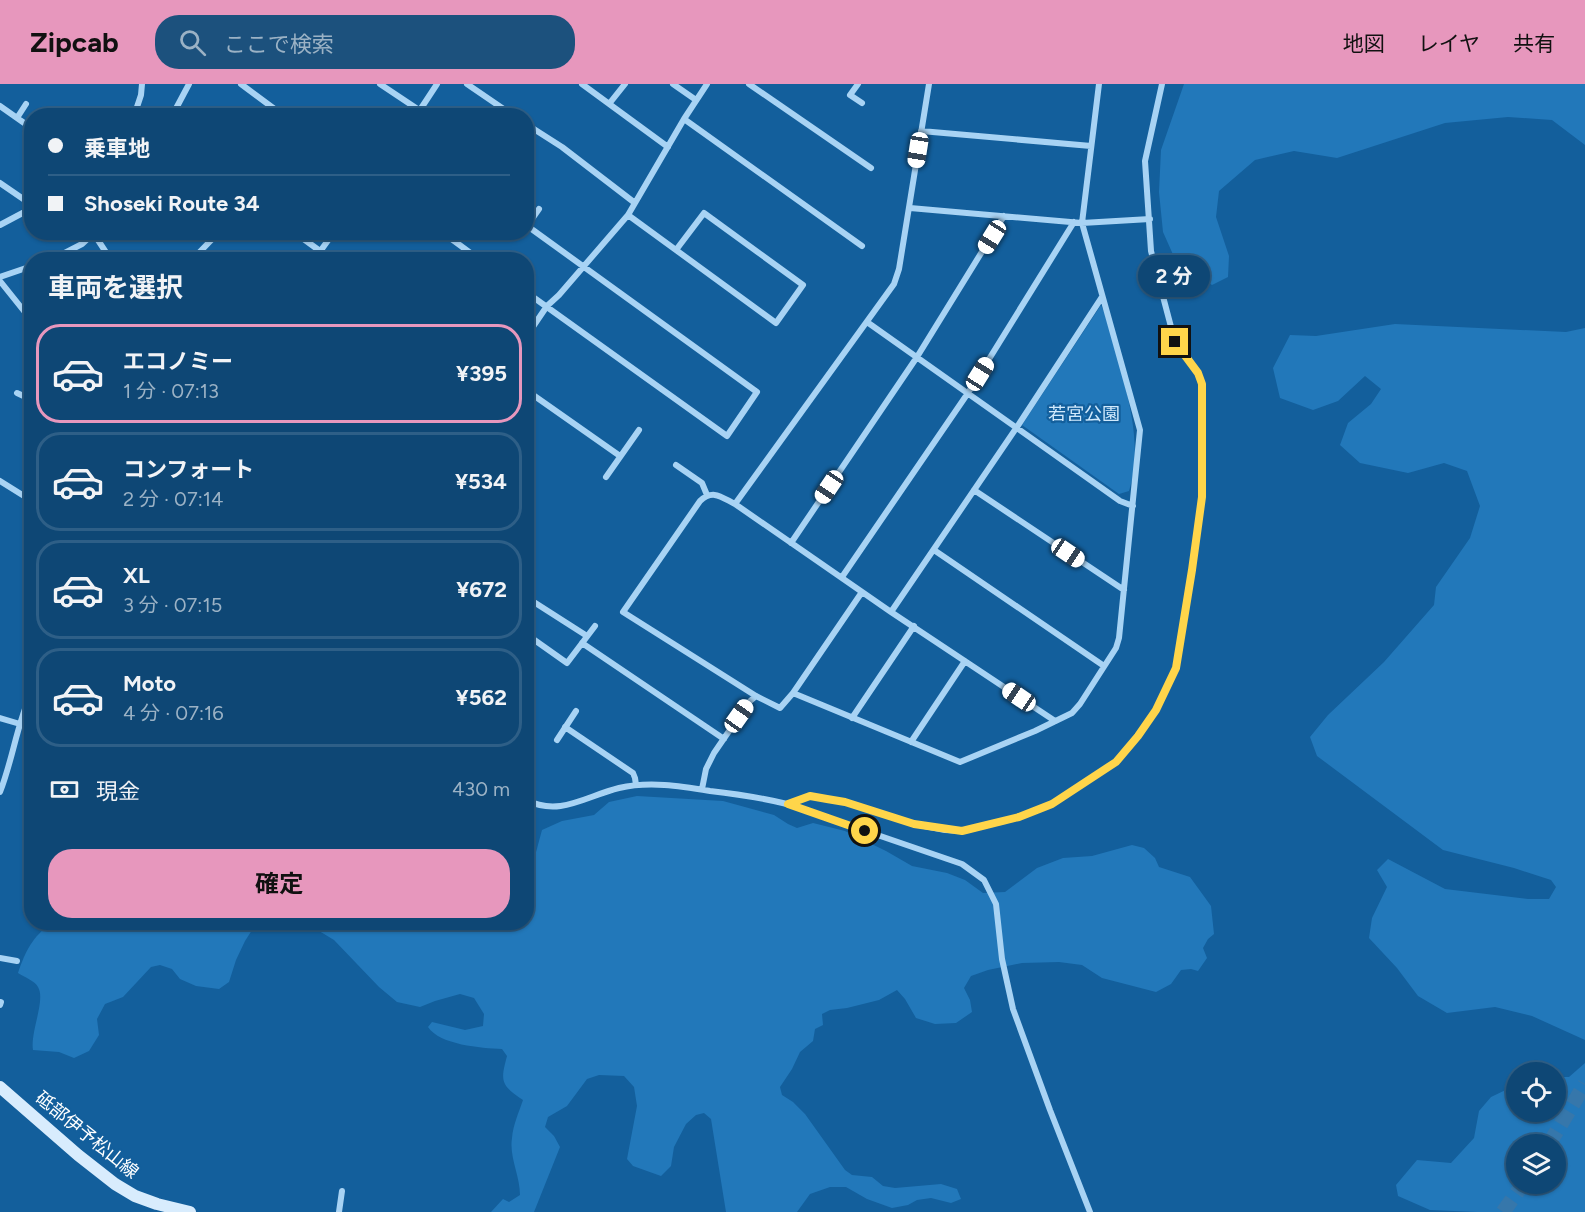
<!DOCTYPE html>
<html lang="ja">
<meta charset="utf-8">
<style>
body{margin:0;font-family:Figtree,"Noto Sans JP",sans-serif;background:#1c517d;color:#f1f3f6;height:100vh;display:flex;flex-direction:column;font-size:22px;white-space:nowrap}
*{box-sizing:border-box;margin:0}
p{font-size:20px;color:#9bb2c5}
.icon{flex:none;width:33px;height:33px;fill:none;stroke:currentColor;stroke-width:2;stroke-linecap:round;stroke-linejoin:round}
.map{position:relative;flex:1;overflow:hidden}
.details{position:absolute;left:24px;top:168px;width:510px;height:678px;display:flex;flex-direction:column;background:#0e4775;border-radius:24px;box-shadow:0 2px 4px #0004,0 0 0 2px #2e5f87}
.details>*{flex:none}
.banner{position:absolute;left:24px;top:24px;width:510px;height:132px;border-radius:24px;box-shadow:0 2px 4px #0004,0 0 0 2px #2e5f87;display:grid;align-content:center;height:132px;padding:0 24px;background:#0e4775}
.buttons{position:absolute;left:1506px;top:978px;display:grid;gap:12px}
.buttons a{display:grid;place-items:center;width:60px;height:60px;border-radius:50%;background:#0e4775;box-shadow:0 2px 4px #0004,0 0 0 2px #2e5f87;font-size:30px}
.end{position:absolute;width:27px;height:27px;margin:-14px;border:8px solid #ffd54a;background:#111;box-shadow:0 0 0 3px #111}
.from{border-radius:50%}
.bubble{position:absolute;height:42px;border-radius:21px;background:#0e4775;box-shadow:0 2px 4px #0004,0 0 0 2px #2e5f87;font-size:20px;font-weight:700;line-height:42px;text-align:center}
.car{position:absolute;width:18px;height:36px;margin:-18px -9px;border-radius:8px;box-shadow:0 0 4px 2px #0007;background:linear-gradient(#fff 24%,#345 0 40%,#fff 0 76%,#345 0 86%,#fff 0)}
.banner b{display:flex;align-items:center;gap:21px;height:57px;font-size:22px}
.banner b+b{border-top:2px solid #2e5f87}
.banner i{width:15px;height:15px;background:#f1f3f6}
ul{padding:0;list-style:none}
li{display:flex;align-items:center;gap:18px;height:99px;margin:0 12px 9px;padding:0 12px;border:3px solid #2e5f87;border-radius:24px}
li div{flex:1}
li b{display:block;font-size:22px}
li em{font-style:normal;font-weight:700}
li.selected{border-color:#e797bd}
li>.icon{width:54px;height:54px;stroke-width:1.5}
h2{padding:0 24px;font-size:27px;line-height:72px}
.pay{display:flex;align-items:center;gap:15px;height:66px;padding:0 24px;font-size:22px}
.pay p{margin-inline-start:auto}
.cta{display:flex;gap:12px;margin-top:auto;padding:12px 24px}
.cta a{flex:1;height:69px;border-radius:24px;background:#e797bd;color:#111;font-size:24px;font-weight:700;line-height:69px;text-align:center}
header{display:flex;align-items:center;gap:36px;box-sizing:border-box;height:84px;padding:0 30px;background:#e797bd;color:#111}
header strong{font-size:28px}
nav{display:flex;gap:33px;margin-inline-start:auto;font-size:21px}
.search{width:420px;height:54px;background:#1c517d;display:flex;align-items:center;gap:15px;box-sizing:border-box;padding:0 21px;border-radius:24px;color:#9bb2c5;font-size:22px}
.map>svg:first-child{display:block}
.green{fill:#2278ba;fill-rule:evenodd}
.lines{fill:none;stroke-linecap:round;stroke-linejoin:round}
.primary-tunnel{stroke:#3677ab;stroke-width:15;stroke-dasharray:15 8;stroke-linecap:butt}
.street{stroke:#a8d3f4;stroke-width:6}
.secondary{stroke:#d8ecfd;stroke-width:12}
.route{stroke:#ffd54a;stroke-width:8}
.labels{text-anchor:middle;stroke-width:4.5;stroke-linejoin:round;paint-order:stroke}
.park-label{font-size:18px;fill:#d1eafd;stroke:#135f9c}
.street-label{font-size:18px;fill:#fff;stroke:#135f9c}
</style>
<header>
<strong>Zipcab</strong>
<div class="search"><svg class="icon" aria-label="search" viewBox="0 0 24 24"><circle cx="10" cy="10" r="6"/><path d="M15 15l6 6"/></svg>ここで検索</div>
<nav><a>地図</a><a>レイヤ</a><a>共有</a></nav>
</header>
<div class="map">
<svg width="1585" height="1128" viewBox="0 0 1585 1128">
<rect width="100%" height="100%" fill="#135f9c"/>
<path class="green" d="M1184,0H1585V61L1552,36L1508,33L1445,39L1337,74L1294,67L1255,76L1219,107L1216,133L1229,172L1228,193L1212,201L1175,175L1163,148L1159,108L1161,66Z
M1101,221L1105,230C1119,284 1147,353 1129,407L1119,410L1022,341Z
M1395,240L1566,248L1585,244V956L1532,932L1495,923L1447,929L1418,912L1397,884L1369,854L1372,834L1387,803L1377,786L1388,775L1445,805L1528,815H1549L1556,803L1551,796L1514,784L1443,766L1317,672L1310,653L1328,631L1384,578L1434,521L1436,503L1470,454L1480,422L1467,387L1444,379L1408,389L1360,379L1340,361L1348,339L1371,320L1381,305L1365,292L1338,317L1313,326L1280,314L1273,284L1290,251L1316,252Z
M637,712L723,717L774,731L788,740L797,744L813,739L845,747L886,767L912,782L947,789L965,796L983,809L1005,808L1037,784L1063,774L1092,772L1132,761L1144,764L1155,774L1159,783L1190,793L1211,822L1214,850L1208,855L1203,864L1207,874L1198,887L1191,885L1181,886L1171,900L1156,908L1102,894L1082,881L1059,878L1022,879L988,886L971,892L964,904L970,916L972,928L956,939L935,940L916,934L905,915L897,906L879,916L847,924L830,926L822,930L823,941L815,945L813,957L800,968L792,985L780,1003L782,1011L793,1018L805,1030L845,1086L852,1091L872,1093L883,1102L895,1104L941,1100L957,1105L961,1115L951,1119L931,1114L917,1116L908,1121L892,1124L867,1115L846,1103H830L810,1110L797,1128H726L711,1035L704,1029L696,1031L686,1040L674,1063L671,1082L661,1092L633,1082L627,1075L637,1022L634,1003L624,992L599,991L587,995L567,1022L548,1033L545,1043L554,1052L560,1063L534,1128H491L503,1115L509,1118L520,1111C520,1092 509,1073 512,1054C513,1041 519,1028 523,1016C501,1001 500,998 507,972L502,965C481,964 440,961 428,943L432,938L465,946L483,942L484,930L474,914L460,910L435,917L420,923L397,918L379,903L334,856L306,839L526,838L527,786L532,783L542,746L562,737L594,731L609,718Z
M253,838L254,843L245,857L236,876L229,898L219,905L196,902L180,895L172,885L160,881L151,883L123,913L105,920L97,935L99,951L89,967L74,974L59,968L33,966C30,948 46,916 38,903C35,897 24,893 18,889C26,866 32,854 51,839Z
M1585,979V1128H1477L1430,1126L1398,1112L1396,1101L1417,1076L1451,1079L1474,1054L1479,1027L1491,1013L1516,1001V1028H1556V993H1569ZM1556,1060V1100H1516V1060Z"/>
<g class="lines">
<path class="primary-tunnel" d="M1549,1060L1585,1000
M1503,1128L1523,1100"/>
<path class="street" d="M241,0L284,32
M380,0L419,26
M467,0L514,32
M582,0L668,63
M673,0L696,16
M749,0L871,84
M858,0L850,11L862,19
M929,0L899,185L894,200L735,420C721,413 713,405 700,417L623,528L756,612L780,624L793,609L960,678L1035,647L1072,629L1080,620L1116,564L1119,554L1140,346L1082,139L1099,0
M609,20L625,0
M0,22L27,41
M134,32L141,11L142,0
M172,32L189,0
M416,32L437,0
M17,34L26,20
M684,35L862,162
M526,40L562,63L635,119
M921,47L1091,62
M0,99L32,121
M910,124L1082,139L1150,135
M628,131L776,239L803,201L704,129L676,166
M0,141L32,124
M526,141L757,308L727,352L526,208
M527,142L539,125
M294,148L320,167
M442,148L480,176
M94,150L111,176
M51,176L82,160L95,148
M192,176L219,148
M314,176L334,148
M0,193L32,182
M0,197L32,237
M867,238L1120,417L1133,422
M526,253L547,222L559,211L628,131L684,35L707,0
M526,306L620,372
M17,309L32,316
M676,381L702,399L707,411
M606,393L639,346
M0,397L32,417
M974,406L1124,506
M735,420L891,528L1055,637
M791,459L917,273L1004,132
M934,466L1104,582
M842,493L968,309L1074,138
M526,513L587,552
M891,528L1017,343L1102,213
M526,550L567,579L595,542
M582,559L724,655
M793,609L862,508
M526,633L531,636
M0,634L20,640
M852,634L914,542
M565,643L633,689L635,694L636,701
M557,656L576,627
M911,658L965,577
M702,705L706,685L714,669L749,618L756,612
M0,708C13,675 17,639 32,607
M526,716C560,733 586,712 619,704C649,697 680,702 710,707C737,710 762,714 787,720L962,780L984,796L996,820L1002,875L1013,925L1050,1026L1090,1128
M787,720L810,712L827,715L845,718L914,740L945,746L962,747L1019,733L1052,720L1116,678L1138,652L1156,626L1176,584L1192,486L1202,413V300L1198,289L1175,258L1151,167L1145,77L1162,0
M0,874L17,877
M0,921L1,918
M339,1128L342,1107"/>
<path class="secondary" d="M0,1003L78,1071L115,1100L135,1112L157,1120L190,1128"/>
</g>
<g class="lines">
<path class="route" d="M865,747L788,720L810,712L827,715L845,718L914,740L962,747L1019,733L1052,720L1116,678L1138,652L1156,626L1176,584L1192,486L1202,413V300L1198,289L1175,258"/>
</g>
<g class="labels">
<g class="park-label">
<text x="1084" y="336">若宮公園</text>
</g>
<g class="street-label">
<text transform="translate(87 1051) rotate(39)" y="6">砥部伊予松山線</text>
</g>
</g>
</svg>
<div class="buttons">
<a><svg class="icon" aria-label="locate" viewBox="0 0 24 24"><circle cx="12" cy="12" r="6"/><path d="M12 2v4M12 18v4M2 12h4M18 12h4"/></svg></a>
<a><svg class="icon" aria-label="layers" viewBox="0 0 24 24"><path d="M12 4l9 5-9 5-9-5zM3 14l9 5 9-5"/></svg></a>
</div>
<i class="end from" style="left:865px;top:747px"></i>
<i class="end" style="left:1175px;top:258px"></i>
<div class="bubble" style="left:1138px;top:171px;width:72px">2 分</div>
<i class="car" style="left:918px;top:66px;rotate:189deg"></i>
<i class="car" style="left:992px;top:153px;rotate:212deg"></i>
<i class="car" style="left:980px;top:290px;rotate:32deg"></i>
<i class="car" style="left:829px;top:403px;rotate:214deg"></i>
<i class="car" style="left:1068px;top:469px;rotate:124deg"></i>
<i class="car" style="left:1019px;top:613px;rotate:304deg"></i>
<i class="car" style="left:739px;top:632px;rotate:35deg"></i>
<div class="banner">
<b><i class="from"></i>乗車地</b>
<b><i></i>Shoseki Route 34</b>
</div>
<section class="details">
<h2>車両を選択</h2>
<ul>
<li class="selected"><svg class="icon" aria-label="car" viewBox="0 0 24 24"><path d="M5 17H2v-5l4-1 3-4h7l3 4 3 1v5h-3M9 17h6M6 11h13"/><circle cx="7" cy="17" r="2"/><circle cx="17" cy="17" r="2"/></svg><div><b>エコノミー</b><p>1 分 · 07:13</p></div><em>¥395</em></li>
<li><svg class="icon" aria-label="car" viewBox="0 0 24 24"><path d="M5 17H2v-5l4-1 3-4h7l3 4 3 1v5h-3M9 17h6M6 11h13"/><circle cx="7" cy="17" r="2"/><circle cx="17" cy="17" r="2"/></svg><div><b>コンフォート</b><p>2 分 · 07:14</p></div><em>¥534</em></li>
<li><svg class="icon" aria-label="car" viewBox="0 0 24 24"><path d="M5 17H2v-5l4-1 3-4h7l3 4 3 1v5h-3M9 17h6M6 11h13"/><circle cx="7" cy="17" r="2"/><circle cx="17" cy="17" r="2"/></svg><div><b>XL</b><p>3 分 · 07:15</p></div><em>¥672</em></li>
<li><svg class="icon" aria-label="car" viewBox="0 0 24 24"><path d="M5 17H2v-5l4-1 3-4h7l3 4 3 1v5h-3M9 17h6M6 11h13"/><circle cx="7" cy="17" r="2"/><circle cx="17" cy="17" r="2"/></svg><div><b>Moto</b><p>4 分 · 07:16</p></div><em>¥562</em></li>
</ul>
<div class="pay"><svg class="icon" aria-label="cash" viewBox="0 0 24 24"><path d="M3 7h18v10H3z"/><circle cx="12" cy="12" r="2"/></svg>現金<p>430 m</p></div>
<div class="cta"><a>確定</a></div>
</section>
</div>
